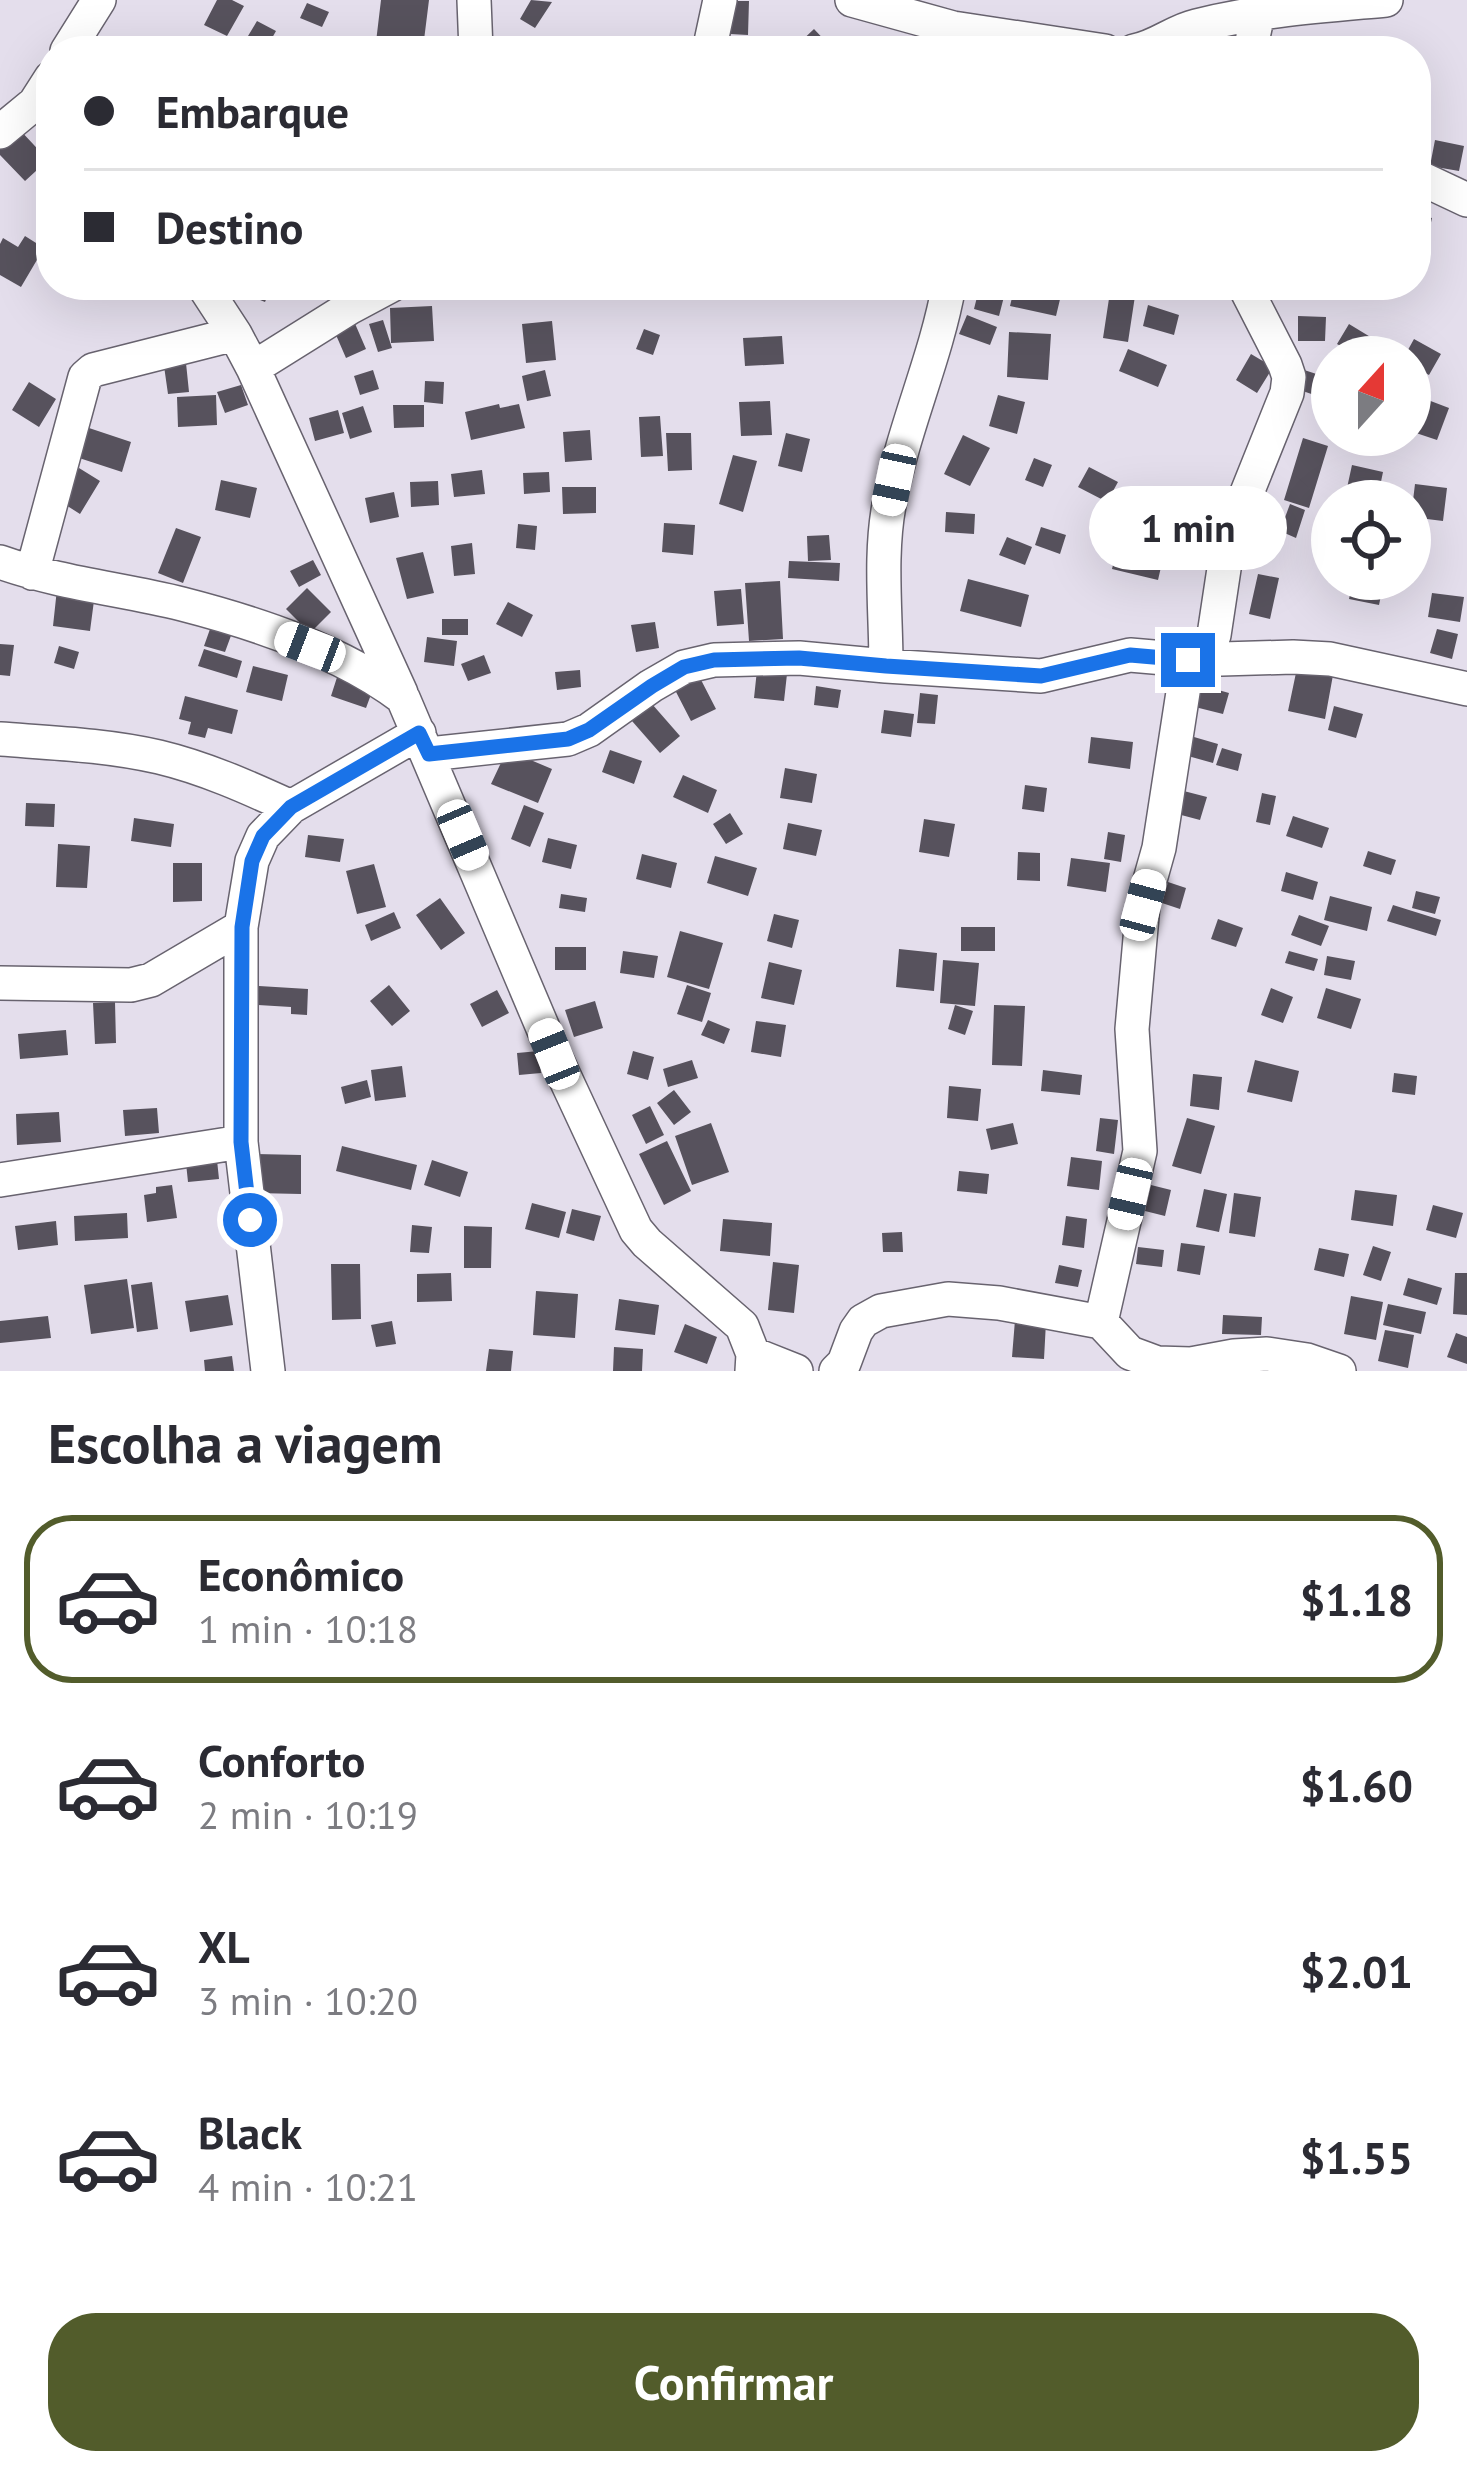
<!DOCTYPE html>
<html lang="pt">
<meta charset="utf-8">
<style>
body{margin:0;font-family:"PT Sans",sans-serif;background:#f2f2f3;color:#2b2b33;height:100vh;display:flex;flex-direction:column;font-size:45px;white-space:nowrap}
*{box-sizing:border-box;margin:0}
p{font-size:39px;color:#7c7c81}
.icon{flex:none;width:66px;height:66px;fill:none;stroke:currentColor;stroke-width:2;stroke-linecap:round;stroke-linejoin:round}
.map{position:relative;height:1371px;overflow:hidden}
.panel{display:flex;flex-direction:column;background:#fff;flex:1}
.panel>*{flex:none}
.top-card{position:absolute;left:36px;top:36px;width:1395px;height:264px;border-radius:48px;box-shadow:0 12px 48px #0002;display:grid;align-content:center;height:264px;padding:0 48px;background:#fff}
.needle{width:78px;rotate:21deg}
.tools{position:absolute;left:1311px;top:336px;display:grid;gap:24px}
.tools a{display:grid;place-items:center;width:120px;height:120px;border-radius:50%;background:#fff;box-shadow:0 12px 48px #0002;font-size:60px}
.end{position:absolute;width:54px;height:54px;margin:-27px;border:15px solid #1a73e8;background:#fff;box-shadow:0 0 0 6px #fff}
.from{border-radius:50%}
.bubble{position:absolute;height:84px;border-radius:42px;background:#fff;box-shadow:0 12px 48px #0002;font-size:39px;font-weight:800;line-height:84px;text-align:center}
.car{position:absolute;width:36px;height:72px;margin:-36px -18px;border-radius:15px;box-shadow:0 0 9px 3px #0007;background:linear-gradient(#fff 24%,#345 0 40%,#fff 0 76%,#345 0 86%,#fff 0)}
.top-card b{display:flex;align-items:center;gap:42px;height:114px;font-size:45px}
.top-card b+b{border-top:3px solid #e1e1e2}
.top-card i{width:30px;height:30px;background:#2b2b33}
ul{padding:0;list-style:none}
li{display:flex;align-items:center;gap:36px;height:168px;margin:0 24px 18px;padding:0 24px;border:6px solid transparent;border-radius:48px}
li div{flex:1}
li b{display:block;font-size:45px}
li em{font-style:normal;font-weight:800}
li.active{border-color:#525c2b}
li>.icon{width:108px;height:108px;stroke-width:1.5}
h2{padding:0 48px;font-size:54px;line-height:144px}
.cta{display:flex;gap:24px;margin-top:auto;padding:24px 48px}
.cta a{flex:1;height:138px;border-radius:48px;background:#525c2b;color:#fff;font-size:48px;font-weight:800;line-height:138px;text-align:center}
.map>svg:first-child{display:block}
.building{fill:#57525d}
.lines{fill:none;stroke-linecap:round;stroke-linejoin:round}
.minor-casing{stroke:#68636f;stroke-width:36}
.minor{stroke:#fff;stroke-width:33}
.route{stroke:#1a73e8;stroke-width:15}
</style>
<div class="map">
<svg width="1467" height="1371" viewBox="0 0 1467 1371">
<rect width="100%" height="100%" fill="#e4deec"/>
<path class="building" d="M217,0H232L244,6L227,36L204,25Z
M381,0H429L423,48L376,42Z
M531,0L552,2L535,28L520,19Z
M730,1H749L748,35L730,34Z
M307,3L329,12L322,27L300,18Z
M257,21L276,31L267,47L248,36Z
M814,29L832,48L829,51H799L795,47Z
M19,129L48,160L25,181L0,155V148Z
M1435,140L1464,146L1459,171L1430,166Z
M1416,214L1432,218L1426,245L1416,243Z
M25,236L44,248L21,287L0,275V244L3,238L18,247Z
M237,285H272L265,302L235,290Z
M630,285H661L663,295L631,298Z
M980,285H1007L999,316L974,309Z
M1015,285H1034L1062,291L1056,316L1010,306Z
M1110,292L1135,296L1128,342L1103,338Z
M1148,305L1179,315L1174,335L1143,326Z
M432,306L434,341L391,343L390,308Z
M967,315L997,327L990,345L959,334Z
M1298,316L1326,317L1325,341H1298Z
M353,319L366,349L346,358L333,328Z
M383,320L392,348L378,352L369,324Z
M552,321L556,360L526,363L522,324Z
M1349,324L1377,341L1368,357H1360L1337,344Z
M644,329L660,335L653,355L636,349Z
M1009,332L1051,334L1048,380L1007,377Z
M782,336L784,364L745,366L743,338Z
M1414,339L1441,354L1429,375L1410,365V357H1404Z
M1128,349L1167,365L1158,387L1119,371Z
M1251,354L1273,367L1257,393L1236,380Z
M186,363L189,392L168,394L164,366Z
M1301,369L1332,379L1326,399L1294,388Z
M373,370L379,389L360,395L354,376Z
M545,370L551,396L527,401L522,376Z
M425,381L444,382L443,404L424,402Z
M29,382L56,399L39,427L12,410Z
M241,385L248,405L225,413L217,392Z
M216,395L217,425L178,427L177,397Z
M998,395L1025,402L1017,434L989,426Z
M1428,400L1449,408L1437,440L1416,433Z
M770,401L772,435L741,436L739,402Z
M499,404L500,408L519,404L525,428L471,440L465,412Z
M393,405H424V427L394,428Z
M363,406L372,432L350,439L342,413Z
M338,410L344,433L315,441L309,418Z
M660,416L663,456L641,457L639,417Z
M80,425L131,442L122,472L70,455Z
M590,430L592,460L565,462L563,432Z
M666,433H691L692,470L668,471Z
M786,433L810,439L802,472L778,466Z
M963,435L990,448L970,486L944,474Z
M1303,438L1328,446L1309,508L1284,500Z
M733,455L757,461L743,512L719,504Z
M1034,458L1052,465L1043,487L1025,480Z
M1352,465L1383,472L1377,501L1345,497Z
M1089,467L1118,482L1107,502L1078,487Z
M79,468L100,481L80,514L58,500Z
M482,470L485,494L454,497L451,474Z
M549,472L550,492L524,494L523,473Z
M221,480L257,488L250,518L215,510Z
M438,481L439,505L411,507L410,482Z
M1415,484L1447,488L1443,521L1411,517Z
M562,487H596V513L563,514Z
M394,492L399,517L370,523L365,498Z
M1290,504L1305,510L1296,538L1280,531Z
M946,512L975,514L974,534L945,532Z
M1125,513L1171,524L1158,580L1112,569Z
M1245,516L1271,520L1267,544L1240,539Z
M664,523L695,525L693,555L662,552Z
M518,524L537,526L535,550L516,548Z
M1041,527L1066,535L1060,554L1035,545Z
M176,528L201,537L183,583L158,573Z
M829,535L831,560L808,561L807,536Z
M1007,537L1032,547L1025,565L999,555Z
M472,543L475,574L454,576L451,546Z
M423,552L434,593L407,599L396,558Z
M313,560L321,575L299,587L290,571Z
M789,561L840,563L839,581L788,578Z
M1258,574L1279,578L1270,619L1249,614Z
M968,579L1029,595L1021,627L960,611Z
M1353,580L1383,586L1379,605L1349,599Z
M780,581L783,639L749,641L745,583Z
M307,588L331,612L310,633L286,609Z
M57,589L95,593L90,631L53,626Z
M741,589L744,624L717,626L714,591Z
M1432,593L1464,597L1460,622L1428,617Z
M508,602L533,615L522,637L496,624Z
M215,615L236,622L225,652L204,646Z
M442,619H468V635H442Z
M655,622L659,648L636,652L631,625Z
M1437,629L1458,634L1452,659L1430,653Z
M427,637L457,641L454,666L424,662Z
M0,644L14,645L10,676L0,675Z
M59,646L79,652L74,669L54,663Z
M204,649L242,661L237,678L198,666Z
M484,655L491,673L468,681L461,664Z
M253,666L288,675L282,701L246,692Z
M340,668L376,681L366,708L331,696Z
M1297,668L1333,675L1325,719L1288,711Z
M580,670L581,687L557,690L555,672Z
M757,670L787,674L784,701L754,698Z
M699,676L716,709L691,721L674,688Z
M1197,684L1229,693L1223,714L1191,706Z
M816,686L841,690L838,708L814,705Z
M920,693L938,695L935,724L917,723Z
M185,696L238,710L232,734L208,728L205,738L188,734L191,722L179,719Z
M652,704L680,736L660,753L632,721Z
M1334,706L1363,714L1356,738L1328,730Z
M884,710L914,714L911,737L881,733Z
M1091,737L1133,742L1130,769L1088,763Z
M1194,737L1218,744L1213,763L1188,756Z
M1222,748L1242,754L1238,771L1216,765Z
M507,750L552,769L538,803L491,784Z
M610,750L642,761L634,784L602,772Z
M785,768L817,774L812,803L780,798Z
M683,775L717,790L708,813L673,797Z
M1025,785L1047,788L1044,812L1022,809Z
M1176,789L1207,797L1200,820L1170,812Z
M1262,793L1276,796L1270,825L1256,822Z
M26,803L55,804L54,827L25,826Z
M524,805L544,813L530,847L511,839Z
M730,813L743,834L726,844L713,824Z
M1293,816L1329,828L1322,848L1286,836Z
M134,818L174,824L171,847L131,841Z
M924,819L955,824L949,857L919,852Z
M788,823L822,830L816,856L783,849Z
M1108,832L1125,835L1121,862L1104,859Z
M308,835L344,839L340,862L305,857Z
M548,838L577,845L571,869L542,862Z
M58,844L90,846L87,888L56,887Z
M1368,851L1396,860L1391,875L1363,866Z
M1018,852L1040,853V881L1017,880Z
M642,854L677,863L671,888L636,879Z
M715,856L757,868L748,896L707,883Z
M1071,858L1110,863L1106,892L1067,886Z
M173,863H202V901L173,902Z
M374,864L386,907L357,914L346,871Z
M1286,872L1318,882L1313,900L1281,891Z
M1168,882L1186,888L1180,909L1162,903Z
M1416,891L1440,897L1435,914L1412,908Z
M561,894L587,898L585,912L559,908Z
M1330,896L1372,907L1367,931L1324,920Z
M440,898L465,933L441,950L416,915Z
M1393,905L1441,920L1436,936L1387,921Z
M394,912L401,928L371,941L365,925Z
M774,914L799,920L792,948L767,941Z
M1299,915L1329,926L1321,946L1291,935Z
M1218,919L1243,928L1236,947L1211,939Z
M961,927H995V951H961Z
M680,931L723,943L709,989L667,977Z
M555,947H586V970H555Z
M899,949L937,953L934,991L896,987Z
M623,951L658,956L654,978L620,973Z
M1289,951L1318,959L1314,971L1285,963Z
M1327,956L1355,961L1351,980L1324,975Z
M943,960L979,963L975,1006L940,1003Z
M769,962L802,970L794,1005L761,998Z
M389,985L410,1011L392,1026L370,1001Z
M687,985L711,993L702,1022L677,1014Z
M259,986L308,989L307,1015L291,1014V1007L258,1005Z
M1271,988L1293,997L1283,1023L1261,1015Z
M1326,988L1361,999L1351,1029L1317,1018Z
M497,990L509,1013L482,1027L470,1004Z
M595,1001L603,1028L574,1037L565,1010Z
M115,1002L116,1043L95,1044L93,1003Z
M955,1005L973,1011L965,1035L948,1029Z
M994,1005L1025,1006L1022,1066L992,1065Z
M708,1020L730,1029L724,1044L701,1035Z
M756,1021L786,1025L781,1057L751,1052Z
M66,1030L68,1055L20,1059L18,1034Z
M539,1051L541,1073L519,1075L517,1053Z
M633,1051L654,1057L648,1080L627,1074Z
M692,1060L698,1078L668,1087L663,1069Z
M1255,1060L1299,1071L1292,1102L1247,1092Z
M402,1066L406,1097L375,1101L371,1070Z
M1043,1070L1082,1075L1080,1095L1041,1091Z
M1394,1073L1417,1076L1415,1095L1392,1092Z
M1193,1074L1222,1077L1219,1110L1190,1106Z
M367,1080L371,1097L345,1104L341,1087Z
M949,1086L981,1089L978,1121L947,1118Z
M674,1090L691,1112L674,1125L657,1103Z
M650,1106L664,1135L646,1144L632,1115Z
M157,1108L159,1133L125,1136L123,1110Z
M59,1112L61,1142L17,1145L16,1114Z
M1100,1118L1118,1120L1114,1154L1096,1151Z
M1187,1118L1215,1126L1201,1174L1172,1166Z
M711,1123L729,1172L692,1185L675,1136Z
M1013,1123L1018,1144L991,1150L986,1129Z
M667,1141L691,1191L664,1205L639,1154Z
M342,1146L417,1165L411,1190L336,1171Z
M256,1154L301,1155V1194L255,1193Z
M1071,1157L1102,1161L1099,1190L1067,1186Z
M217,1160L219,1179L188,1182L186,1163Z
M432,1160L468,1172L460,1197L424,1185Z
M959,1171L989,1174L987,1194L957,1191Z
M172,1185L177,1218L147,1222L144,1195L156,1193V1187Z
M1151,1185L1171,1190L1165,1216L1145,1211Z
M1204,1189L1227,1194L1219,1232L1196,1227Z
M1355,1190L1397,1195L1393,1226L1351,1220Z
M1234,1193L1261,1197L1255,1237L1229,1233Z
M532,1203L566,1212L559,1238L525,1229Z
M1433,1205L1463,1213L1456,1238L1426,1230Z
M572,1209L601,1216L594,1241L566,1233Z
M127,1213L128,1238L75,1241L74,1216Z
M1066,1216L1087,1219L1084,1248L1062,1245Z
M723,1219L772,1223L770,1256L720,1251Z
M56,1221L58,1245L18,1250L15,1226Z
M412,1225L432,1227L429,1253L410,1252Z
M464,1226L492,1227L491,1268H464Z
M902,1232L903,1252H883L882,1233Z
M1181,1243L1205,1246L1200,1275L1177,1271Z
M1373,1246L1391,1252L1381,1281L1363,1275Z
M1138,1247L1164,1250L1162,1267L1136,1264Z
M1319,1248L1349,1254L1344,1277L1314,1270Z
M773,1262L799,1265L794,1313L768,1310Z
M331,1264H360L361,1319L332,1320Z
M1059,1265L1082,1270L1078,1287L1055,1283Z
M451,1273L452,1301L417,1302V1274Z
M1455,1273H1467V1315L1453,1314Z
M1408,1278L1442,1288L1437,1305L1403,1295Z
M127,1279L134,1328L91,1334L84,1285Z
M152,1282L158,1329L137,1332L131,1285Z
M536,1291L578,1294L575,1338L533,1335Z
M228,1295L233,1325L190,1332L185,1301Z
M1351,1296L1383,1302L1376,1340L1344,1334Z
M619,1299L659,1305L655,1335L615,1330Z
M1388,1304L1426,1312L1421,1334L1383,1325Z
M1223,1315L1262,1317L1261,1335L1222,1334Z
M48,1316L51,1338L0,1343V1321Z
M1015,1320L1046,1322L1044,1359L1012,1357Z
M392,1321L396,1344L376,1347L371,1325Z
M685,1324L717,1337L707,1364L674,1352Z
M1385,1330L1414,1335L1408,1368L1378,1361Z
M1456,1333L1467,1337V1364L1447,1357Z
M614,1347L643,1349L642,1371H613Z
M489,1349L513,1351L511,1371H486Z
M232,1356L234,1371H205L204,1360Z"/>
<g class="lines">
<defs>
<path id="minor" d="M474,0L476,51
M852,0L953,28L1105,51
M67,51L99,0
M709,51L720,0
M1134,51C1157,47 1174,31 1196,26C1260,10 1321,6 1386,0
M1250,51L1261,0
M0,132L35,103L51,78
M1416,176L1467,200
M203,285L235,334L253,368L401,693
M253,368L349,308L392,285
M0,562C59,583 121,589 182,604C256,623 342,651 403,698L554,1054L636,1230L647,1243L742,1326L753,1354L752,1371
M32,573L85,377L93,370L235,334
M886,666C886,612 879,553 890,500C904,426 936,358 949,285
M0,739C53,743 107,745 159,757C205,768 247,787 291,807
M429,754L568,739L589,730L651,686L684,667L714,660L799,658L886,666L1041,676L1130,655L1188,660L1293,657L1330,659L1467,689
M0,983L131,985L151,980L241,927
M0,1180L241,1142
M1101,1322L1140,1151L1132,1029L1143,905L1159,848L1188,660L1208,647L1214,635L1227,549L1234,525L1287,393L1289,377L1285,365L1244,285
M753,1354L796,1371
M268,1371L241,1142V927L252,861L263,836L291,807L419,733
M836,1371L844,1363L856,1331L863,1321L881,1311L948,1299L999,1303L1101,1322L1130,1353L1157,1363L1191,1364L1234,1356L1267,1354L1307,1360L1339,1371"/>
</defs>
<use href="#minor" class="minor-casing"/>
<use href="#minor" class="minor"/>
</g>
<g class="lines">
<path class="route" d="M250,1220L241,1142L242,927L252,861L263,836L291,807L419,733L429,754L568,739L589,730L652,686L684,667L714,660L799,658L886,666L1041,676L1130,655L1188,660"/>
</g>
</svg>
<div class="tools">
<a><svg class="needle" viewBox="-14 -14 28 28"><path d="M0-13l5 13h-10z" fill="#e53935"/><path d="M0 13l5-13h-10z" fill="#7c7c81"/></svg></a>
<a><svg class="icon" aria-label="locate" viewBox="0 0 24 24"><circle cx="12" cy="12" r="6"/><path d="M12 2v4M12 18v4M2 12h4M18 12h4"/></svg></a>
</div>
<i class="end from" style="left:250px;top:1220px"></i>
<i class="end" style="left:1188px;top:660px"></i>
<div class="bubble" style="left:1089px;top:486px;width:198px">1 min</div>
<i class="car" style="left:894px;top:480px;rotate:192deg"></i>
<i class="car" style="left:310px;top:647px;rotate:291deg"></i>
<i class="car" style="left:463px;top:835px;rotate:157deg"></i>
<i class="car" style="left:1143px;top:905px;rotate:15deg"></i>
<i class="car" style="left:554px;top:1054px;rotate:338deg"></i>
<i class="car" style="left:1130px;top:1194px;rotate:193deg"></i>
<div class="top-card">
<b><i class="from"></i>Embarque</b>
<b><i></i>Destino</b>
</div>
</div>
<section class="panel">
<h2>Escolha a viagem</h2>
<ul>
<li class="active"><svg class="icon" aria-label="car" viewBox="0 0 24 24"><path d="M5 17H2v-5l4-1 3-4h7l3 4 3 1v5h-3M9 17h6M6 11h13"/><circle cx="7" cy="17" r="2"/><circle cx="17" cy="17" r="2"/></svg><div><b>Econômico</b><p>1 min · 10:18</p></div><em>$1.18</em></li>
<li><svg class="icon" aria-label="car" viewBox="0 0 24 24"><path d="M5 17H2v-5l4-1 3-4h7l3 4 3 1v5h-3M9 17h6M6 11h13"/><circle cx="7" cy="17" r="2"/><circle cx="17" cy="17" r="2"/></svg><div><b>Conforto</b><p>2 min · 10:19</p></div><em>$1.60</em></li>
<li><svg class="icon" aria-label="car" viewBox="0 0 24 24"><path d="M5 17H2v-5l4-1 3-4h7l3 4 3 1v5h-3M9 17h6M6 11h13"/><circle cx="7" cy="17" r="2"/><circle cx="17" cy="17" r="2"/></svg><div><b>XL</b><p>3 min · 10:20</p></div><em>$2.01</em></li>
<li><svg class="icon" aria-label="car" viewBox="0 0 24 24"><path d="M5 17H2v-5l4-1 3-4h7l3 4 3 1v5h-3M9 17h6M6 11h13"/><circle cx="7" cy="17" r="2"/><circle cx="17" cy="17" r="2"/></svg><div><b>Black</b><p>4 min · 10:21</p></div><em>$1.55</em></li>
</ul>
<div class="cta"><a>Confirmar</a></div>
</section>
